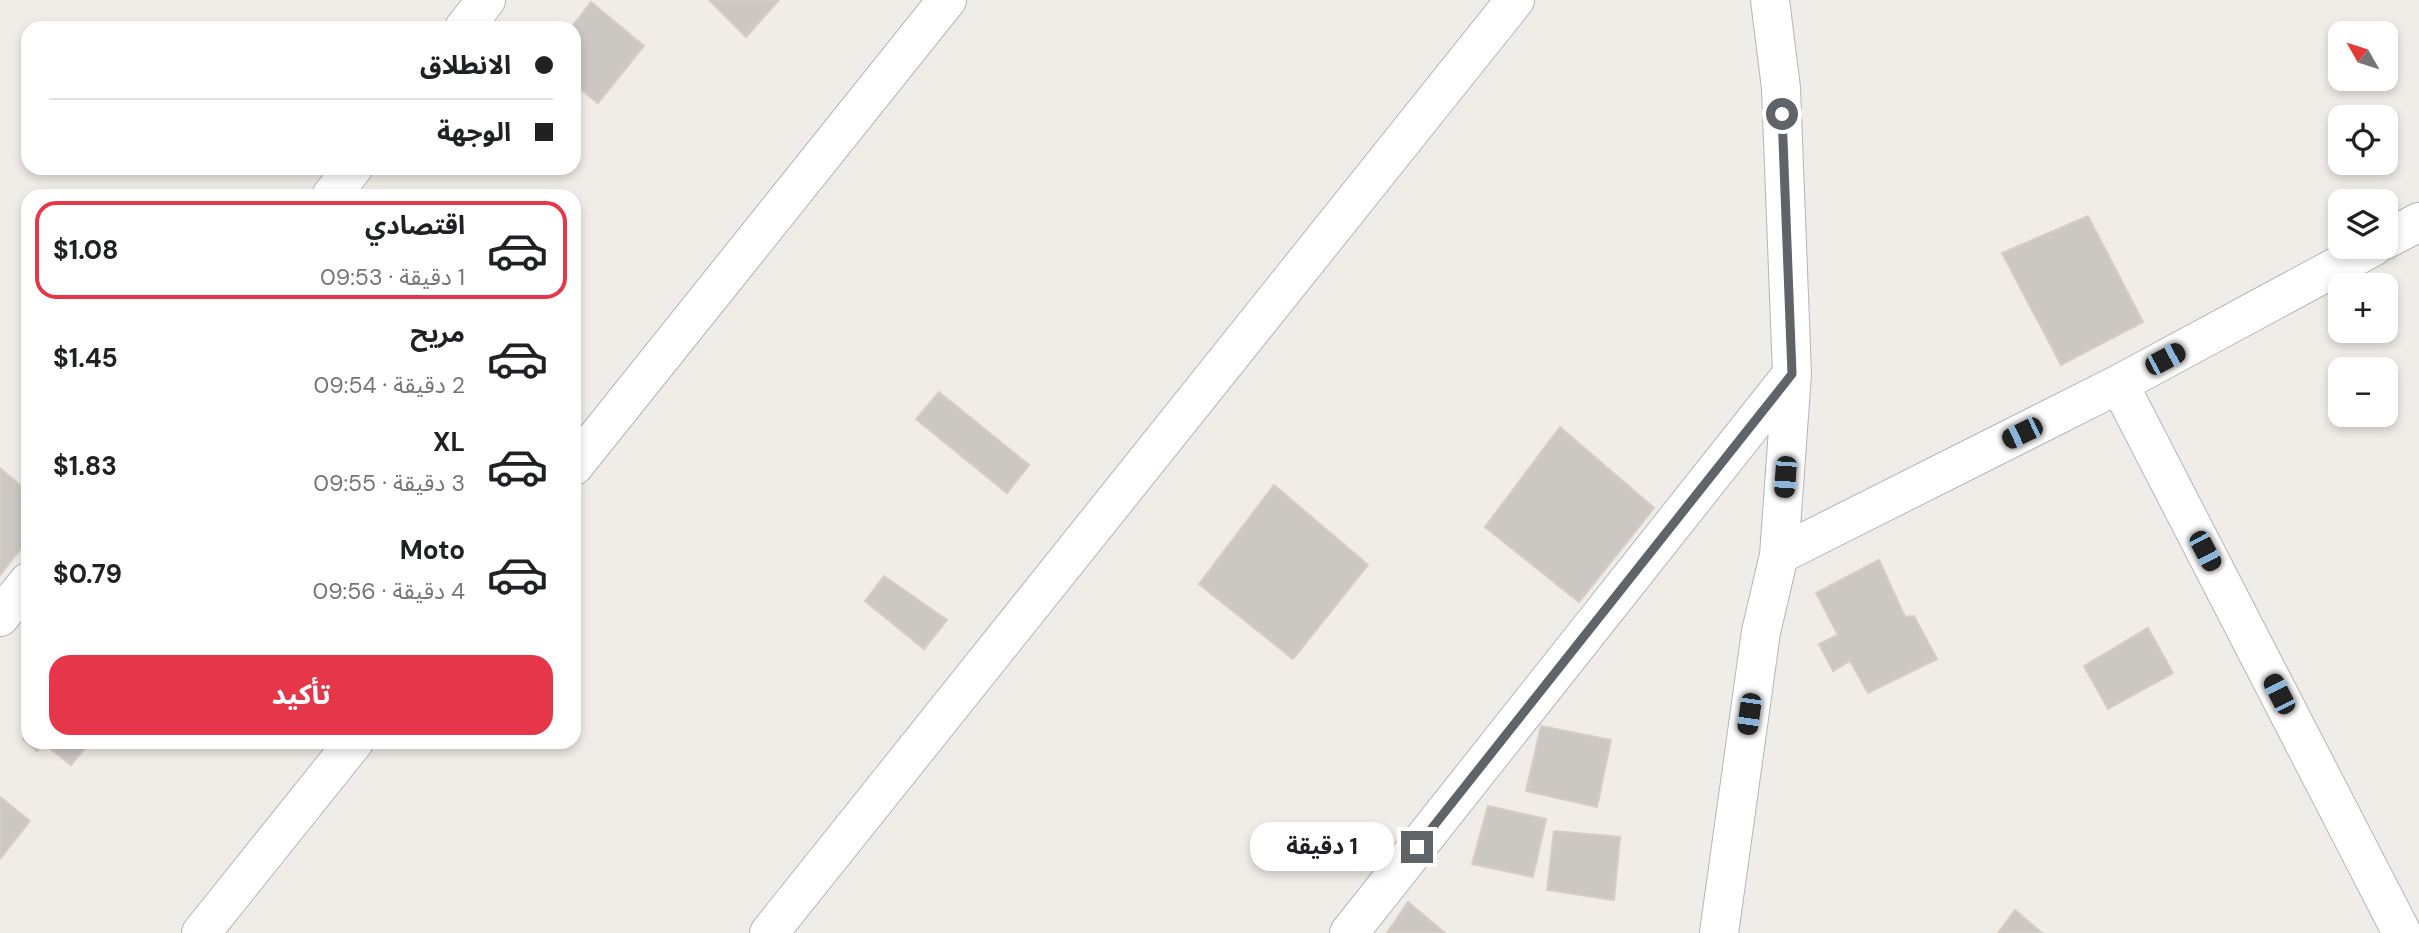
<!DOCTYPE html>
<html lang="ar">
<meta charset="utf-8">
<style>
body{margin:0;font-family:"DM Sans","Noto Sans Arabic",sans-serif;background:#f2f2f2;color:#202124;direction:rtl;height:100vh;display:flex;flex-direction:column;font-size:26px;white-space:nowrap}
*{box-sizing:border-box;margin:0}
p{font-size:23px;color:#757577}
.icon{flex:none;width:38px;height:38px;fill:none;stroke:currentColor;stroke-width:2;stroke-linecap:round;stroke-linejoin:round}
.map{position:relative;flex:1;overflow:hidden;direction:ltr}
.side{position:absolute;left:21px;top:189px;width:560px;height:560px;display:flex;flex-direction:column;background:#fff;border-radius:21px;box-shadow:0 4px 10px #0003;direction:rtl}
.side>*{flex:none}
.hud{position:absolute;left:21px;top:21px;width:560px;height:154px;border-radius:21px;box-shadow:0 4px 10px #0003;direction:rtl;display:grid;align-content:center;height:154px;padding:0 28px;background:#fff}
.needle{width:46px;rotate:309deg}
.tools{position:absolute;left:2328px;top:21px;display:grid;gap:14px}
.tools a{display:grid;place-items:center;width:70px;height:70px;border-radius:14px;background:#fff;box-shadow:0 4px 10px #0003;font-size:35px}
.end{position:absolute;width:32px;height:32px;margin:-16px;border:9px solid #5e6467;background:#fff;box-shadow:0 0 0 4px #fff}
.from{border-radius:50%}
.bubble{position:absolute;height:49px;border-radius:21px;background:#fff;box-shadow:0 4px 10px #0003;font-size:23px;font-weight:700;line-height:49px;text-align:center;direction:rtl}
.car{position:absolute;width:21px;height:42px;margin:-21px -10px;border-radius:9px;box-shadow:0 0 5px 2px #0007;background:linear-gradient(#222 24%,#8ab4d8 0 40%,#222 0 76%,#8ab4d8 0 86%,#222 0)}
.hud b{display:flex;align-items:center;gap:24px;height:66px;font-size:26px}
.hud b+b{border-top:2px solid #e0e0e0}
.hud i{width:18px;height:18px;background:#202124}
ul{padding:12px 0 0;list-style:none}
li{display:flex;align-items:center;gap:21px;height:98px;margin:0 14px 10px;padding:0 14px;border:4px solid transparent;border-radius:21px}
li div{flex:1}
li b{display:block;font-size:26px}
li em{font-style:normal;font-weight:700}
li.active{border-color:#e6374a}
li>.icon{width:63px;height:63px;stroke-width:1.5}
.button{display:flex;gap:14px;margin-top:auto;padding:14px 28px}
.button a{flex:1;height:80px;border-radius:21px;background:#e6374a;color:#fff;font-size:28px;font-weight:700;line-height:80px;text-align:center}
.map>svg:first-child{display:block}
.building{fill:#cbc7c3;stroke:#d5cdc5;stroke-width:2}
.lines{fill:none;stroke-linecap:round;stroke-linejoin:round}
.street-casing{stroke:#b2b6b9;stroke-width:40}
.street{stroke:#fff;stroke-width:38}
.route{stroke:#5e6467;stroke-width:9}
</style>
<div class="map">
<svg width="2419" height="933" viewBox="0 0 2419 933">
<rect width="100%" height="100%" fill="#f0ece7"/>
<path class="building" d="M709,0H779L746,37Z
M591,2L644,46L598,103L574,84V28H571Z
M2088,216L2143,322L2061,365L2002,253Z
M939,392L1029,465L1007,493L916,419Z
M1560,427L1654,508L1579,602L1485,527Z
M0,468L28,492V540L0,575Z
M1274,485L1368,565L1293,659L1199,584Z
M1879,560L1905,617L1914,616L1937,659L1868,693L1850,661L1833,671L1819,644L1838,635L1816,593Z
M884,576L947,620L924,649L865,601Z
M2148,628L2173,673L2108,709L2084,666Z
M1541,726L1611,740L1597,807L1526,791Z
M28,733V742H90L71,765L43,743L37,751L23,739Z
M0,797L30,821L0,859Z
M1488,806L1546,819L1533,877L1472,864Z
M1554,831L1620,837L1614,900L1547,890Z
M1408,902L1445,933H1387Z
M2015,910L2042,933H1998Z"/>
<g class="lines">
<defs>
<path id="street" d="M464,28L486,0
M331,196L353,168
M2385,240L2419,222
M2119,384L2402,933
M574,466L947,0
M1779,555L2119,384L2373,247
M0,617L28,582
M201,933L354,742
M769,933L1515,0
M1349,933L1792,374
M1719,933L1761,632L1779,555L1792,374L1781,88L1770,0"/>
</defs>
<use href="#street" class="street-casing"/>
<use href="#street" class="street"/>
</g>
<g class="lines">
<path class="route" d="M1417,847L1792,374L1782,114"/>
</g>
</svg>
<div class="tools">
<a><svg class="needle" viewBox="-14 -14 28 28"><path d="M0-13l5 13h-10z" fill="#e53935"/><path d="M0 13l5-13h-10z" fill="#757577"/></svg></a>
<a><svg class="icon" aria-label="locate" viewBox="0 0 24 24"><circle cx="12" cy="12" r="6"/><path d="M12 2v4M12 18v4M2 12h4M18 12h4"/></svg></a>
<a><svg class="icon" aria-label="layers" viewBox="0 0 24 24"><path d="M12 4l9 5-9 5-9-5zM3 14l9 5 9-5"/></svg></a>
<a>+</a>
<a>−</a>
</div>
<i class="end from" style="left:1782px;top:114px"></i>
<i class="end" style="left:1417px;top:847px"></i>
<div class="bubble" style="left:1250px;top:822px;width:144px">1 دقيقة</div>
<i class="car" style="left:2165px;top:359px;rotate:62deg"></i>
<i class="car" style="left:2022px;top:433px;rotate:244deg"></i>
<i class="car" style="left:1785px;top:477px;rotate:184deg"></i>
<i class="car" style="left:2205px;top:551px;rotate:152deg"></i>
<i class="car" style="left:2279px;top:694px;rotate:333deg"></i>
<i class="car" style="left:1749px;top:714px;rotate:188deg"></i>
<div class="hud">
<b><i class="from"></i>الانطلاق</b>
<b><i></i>الوجهة</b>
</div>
<section class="side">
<ul>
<li class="active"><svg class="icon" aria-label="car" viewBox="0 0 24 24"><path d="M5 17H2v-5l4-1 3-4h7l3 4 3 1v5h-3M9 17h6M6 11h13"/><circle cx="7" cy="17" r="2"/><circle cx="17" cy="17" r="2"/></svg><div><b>اقتصادي</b><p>1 دقيقة · 09:53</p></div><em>$1.08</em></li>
<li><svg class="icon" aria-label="car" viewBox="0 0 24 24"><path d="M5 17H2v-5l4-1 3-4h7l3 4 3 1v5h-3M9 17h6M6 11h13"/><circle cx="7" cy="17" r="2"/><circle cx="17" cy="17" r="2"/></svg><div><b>مريح</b><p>2 دقيقة · 09:54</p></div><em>$1.45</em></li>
<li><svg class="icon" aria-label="car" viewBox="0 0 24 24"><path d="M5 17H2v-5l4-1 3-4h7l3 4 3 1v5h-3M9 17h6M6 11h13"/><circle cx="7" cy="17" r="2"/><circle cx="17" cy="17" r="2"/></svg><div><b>XL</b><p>3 دقيقة · 09:55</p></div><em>$1.83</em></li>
<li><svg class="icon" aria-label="car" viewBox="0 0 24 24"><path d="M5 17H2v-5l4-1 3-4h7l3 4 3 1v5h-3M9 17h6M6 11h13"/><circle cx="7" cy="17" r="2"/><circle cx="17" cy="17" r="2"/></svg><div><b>Moto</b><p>4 دقيقة · 09:56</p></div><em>$0.79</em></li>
</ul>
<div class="button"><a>تأكيد</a></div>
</section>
</div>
